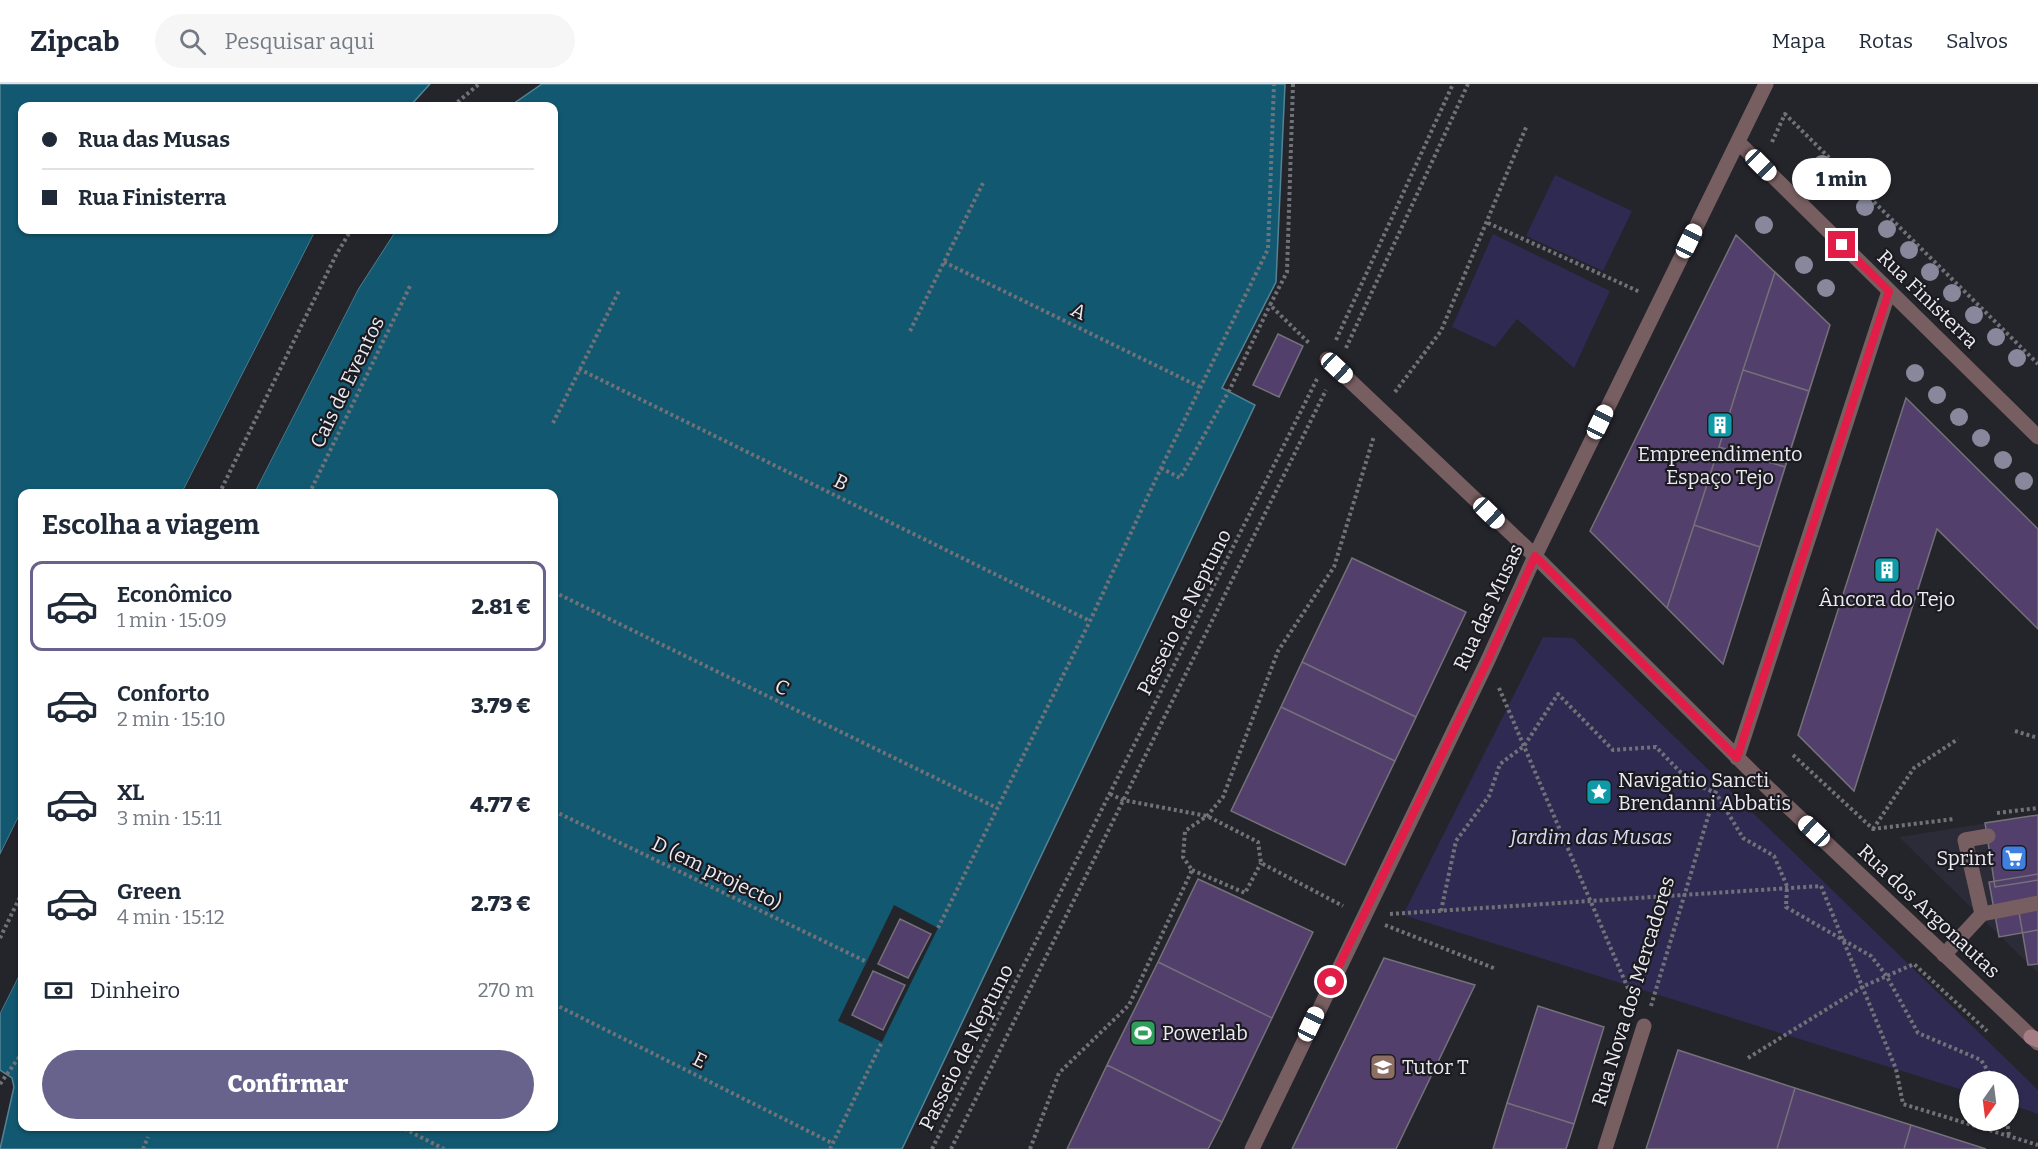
<!DOCTYPE html>
<html lang="pt">
<meta charset="utf-8">
<style>
body{margin:0;font-family:Bitter,serif;background:#f6f6f7;color:#1f2937;height:100vh;display:flex;flex-direction:column;font-size:22px;white-space:nowrap}
*{box-sizing:border-box;margin:0}
p{font-size:20px;color:#747a83}
.icon{flex:none;width:33px;height:33px;fill:none;stroke:currentColor;stroke-width:2;stroke-linecap:round;stroke-linejoin:round}
.map{position:relative;flex:1;overflow:hidden}
.sheet{position:absolute;left:18px;top:405px;width:540px;height:642px;display:flex;flex-direction:column;background:#fff;border-radius:12px;box-shadow:0 2px 4px #0004}
.sheet>*{flex:none}
.top-card{position:absolute;left:18px;top:18px;width:540px;height:132px;border-radius:12px;box-shadow:0 2px 4px #0004;display:grid;align-content:center;height:132px;padding:0 24px;background:#fff}
.needle{width:39px;rotate:194deg}
.buttons{position:absolute;left:1959px;top:987px;display:grid;gap:12px}
.buttons a{display:grid;place-items:center;width:60px;height:60px;border-radius:50%;background:#fff;box-shadow:0 2px 4px #0004;font-size:30px}
.end{position:absolute;width:27px;height:27px;margin:-14px;border:8px solid #e11d48;background:#fff;box-shadow:0 0 0 3px #fff}
.from{border-radius:50%}
.bubble{position:absolute;height:42px;border-radius:21px;background:#fff;box-shadow:0 2px 4px #0004;font-size:20px;font-weight:800;line-height:42px;text-align:center}
.car{position:absolute;width:18px;height:36px;margin:-18px -9px;border-radius:8px;box-shadow:0 0 4px 2px #0007;background:linear-gradient(#fff 24%,#345 0 40%,#fff 0 76%,#345 0 86%,#fff 0)}
.top-card b{display:flex;align-items:center;gap:21px;height:57px;font-size:22px}
.top-card b+b{border-top:2px solid #e0e1e3}
.top-card i{width:15px;height:15px;background:#1f2937}
ul{padding:0;list-style:none}
li{display:flex;align-items:center;gap:18px;height:90px;margin:0 12px 9px;padding:0 12px;border:3px solid transparent;border-radius:12px}
li div{flex:1}
li b{display:block;font-size:22px}
li em{font-style:normal;font-weight:800}
li.selected{border-color:#67638c}
li>.icon{width:54px;height:54px;stroke-width:1.5}
h2{padding:0 24px;font-size:27px;line-height:72px}
.pay{display:flex;align-items:center;gap:15px;height:66px;padding:0 24px;font-size:22px}
.pay p{margin-inline-start:auto}
.cta{display:flex;gap:12px;margin-top:auto;padding:12px 24px}
.cta a{flex:1;height:69px;border-radius:36px;background:#67638c;color:#fff;font-size:24px;font-weight:800;line-height:69px;text-align:center}
header{display:flex;align-items:center;gap:36px;box-sizing:border-box;height:84px;padding:0 30px;background:#fff;border-bottom:2px solid #e0e1e3}
header strong{font-size:28px}
nav{display:flex;gap:33px;margin-inline-start:auto;font-size:21px}
.search{width:420px;height:54px;background:#f6f6f7;display:flex;align-items:center;gap:15px;box-sizing:border-box;padding:0 21px;border-radius:33px;color:#747a83;font-size:22px}
.map>svg:first-child{display:block}
.built{fill:#2c2b38}
.green{fill:#2f2a52}
.water{fill:#125870;stroke:#538496;stroke-width:1.5}
.pier{fill:#24242b}
.building{fill:#533f6b;stroke:#747179;stroke-width:1.5}
.lines{fill:none;stroke-linecap:round;stroke-linejoin:round}
.path{stroke:#717178;stroke-width:4;stroke-dasharray:3 3;stroke-linecap:butt}
.service{stroke:#775e61;stroke-width:15}
.minor{stroke:#775e61;stroke-width:15}
.secondary{stroke:#a67d82;stroke-width:15}
.tree{fill:#88879b}
.route{stroke:#e11d48;stroke-width:8}
.labels{text-anchor:middle;stroke-width:4.5;stroke-linejoin:round;paint-order:stroke}
.street-label{font-size:20px;fill:#eaeaef;stroke:#1b1a21}
.poi-label{font-size:20px;fill:#eaeaef;stroke:#1b1a21;text-anchor:start}
.park-label{font-size:20px;font-style:italic;fill:#d9d8f7;stroke:#1b1a21}
</style>
<header>
<strong>Zipcab</strong>
<div class="search"><svg class="icon" aria-label="search" viewBox="0 0 24 24"><circle cx="10" cy="10" r="6"/><path d="M15 15l6 6"/></svg>Pesquisar aqui</div>
<nav><a>Mapa</a><a>Rotas</a><a>Salvos</a></nav>
</header>
<div class="map">
<svg width="2038" height="1065" viewBox="0 0 2038 1065">
<rect width="100%" height="100%" fill="#24242b"/>
<path class="built" d="M2038,731V889L1899,753Z"/>
<path class="green" d="M1555,91L1632,127L1603,187L1526,152Z
M1493,150L1610,207L1574,284L1517,235L1495,263L1452,243Z
M1543,553L1573,554L2038,1006V1030L2009,1020L2008,998H1970L1969,1008L1403,831Z"/>
<path class="water" d="M0,0H430L410,22H22V146H316L182,409L22,410V726L0,771Z
M542,0H1285L1276,198L1222,304L1255,321L902,1065H0L14,1003L12,994L0,986V929L22,885V1042H554V410L254,409L358,205L396,146H554V22H510Z"/>
<path class="pier" d="M316,146L318,147L185,410L182,409Z
M392,146H396L358,205L254,409L251,410L355,204Z
M22,726V733L0,774V771Z
M894,821L938,844L882,958L838,937Z
M22,882V885L0,929V923Z"/>
<path class="building" d="M1736,151L1830,241L1723,580L1590,447Z
M1775,188L1830,241L1809,307L1743,286Z
M1278,250L1303,262L1279,313L1253,301Z
M1743,286L1809,307L1785,383L1719,363Z
M1906,314L2038,445V545L1937,445L1854,707L1798,651Z
M1719,363L1785,383L1760,463L1694,441Z
M1694,441L1760,463L1723,580L1667,524Z
M1352,474L1466,528L1416,633L1302,578Z
M1302,578L1416,633L1395,677L1281,623Z
M1281,623L1395,677L1345,781L1231,727Z
M2038,731V796L1995,803L1985,739Z
M2038,790V846L1999,853L1989,798Z
M1198,795L1313,848L1272,934L1158,878Z
M2038,825V880L2028,881L2019,828Z
M900,835L931,850L908,894L878,880Z
M1384,874L1475,901L1396,1065H1292Z
M1158,878L1272,934L1222,1038L1107,981Z
M873,887L905,901L883,946L852,931Z
M1538,922L1604,943L1574,1040L1507,1019Z
M1678,966L1795,1004L1777,1065H1646Z
M1107,981L1222,1038L1208,1065H1067Z
M1795,1004L1911,1041L1904,1065H1777Z
M1507,1019L1574,1040L1566,1065H1493Z
M1911,1041L1986,1065H1904Z"/>
<g class="lines">
<path class="path" d="M1293,0L1287,188L1270,221L1310,260
M453,22L479,0
M1772,58L1785,30L2038,280
M1488,139L1640,208
M944,178L1200,303
M910,247L984,97
M1336,256L1453,0
M1346,264L1468,0
M579,285L1090,537
M1395,308L1441,247L1527,41
M553,339L620,205
M1161,384L1180,394L1229,307L1270,221
M219,410L336,171L351,146
M309,410L411,200
M554,508L997,724
M1499,604L1636,923
M2015,647L2038,654
M1793,671L1873,745L1954,735
M1110,710L1123,716L1207,732L1258,758L1261,779L1343,822
M554,727L867,878
M1997,729L2038,724
M1873,745L1914,684L1958,655
M1192,786L1245,809L1261,779
M1441,827L1456,757L1489,712L1500,680L1524,662L1558,610L1613,666L1656,663L1690,698L1716,709L1743,754L1774,772L1787,802L1786,823L1871,872L1886,891L1918,949L1981,976L1995,998
M1390,830L1821,802L1896,985L1903,1020L2038,1061
M1385,841L1496,885
M938,844L1090,537L1161,384L1268,165L1274,0
M0,854L22,809
M554,920L832,1059
M1651,922L1720,693L1722,696
M1748,974L1864,902L1914,880L1987,947
M0,1000L22,969
M2007,1036L2009,1052
M399,1042L444,1065
M143,1065L148,1053
M830,1065L882,958
M932,1065L1317,295
M951,1065L1326,306
M1030,1065L1059,989L1129,921L1192,786L1183,773L1185,747L1207,732L1223,713L1278,567L1334,483L1374,352"/>
<path class="service" d="M1982,830L1965,756L1988,752
M1944,871L1982,830L2038,819"/>
<path class="minor" d="M1738,58L2038,353
M1327,275L1535,472L1765,701L2038,959
M1737,674L1889,207
M1252,1065L1488,576L1535,472L1766,0
M1605,1065L1644,942"/>
<path class="secondary" d="M2031,953L2038,956"/>
</g>
<g class="tree">
<circle cx="1822" cy="80" r="9"/>
<circle cx="1843" cy="102" r="9"/>
<circle cx="1865" cy="123" r="9"/>
<circle cx="1764" cy="141" r="9"/>
<circle cx="1887" cy="145" r="9"/>
<circle cx="1909" cy="166" r="9"/>
<circle cx="1804" cy="181" r="9"/>
<circle cx="1930" cy="188" r="9"/>
<circle cx="1826" cy="204" r="9"/>
<circle cx="1952" cy="209" r="9"/>
<circle cx="1974" cy="231" r="9"/>
<circle cx="1996" cy="253" r="9"/>
<circle cx="2017" cy="274" r="9"/>
<circle cx="1915" cy="289" r="9"/>
<circle cx="1937" cy="311" r="9"/>
<circle cx="1959" cy="333" r="9"/>
<circle cx="1981" cy="354" r="9"/>
<circle cx="2003" cy="376" r="9"/>
<circle cx="2024" cy="397" r="9"/>
</g>
<g class="lines">
<path class="route" d="M1331,898L1488,576L1535,472L1737,674L1889,207L1842,161"/>
</g>
<defs>
<symbol id="building-square" viewBox="-11 -11 22 22"><rect x="-9" y="-9" width="18" height="18" rx="4" fill="#0f9aa8" stroke="#1b1a21"/><path d="M-4-6H4V6H1V3H-1V6H-4ZM-2.5-4.3h1.7v1.8h-1.7ZM.8-4.3h1.7v1.8H.8ZM-2.5-1h1.7V.8h-1.7ZM.8-1h1.7V.8H.8Z" fill="#fff"/></symbol>
<symbol id="sight-square" viewBox="-11 -11 22 22"><rect x="-9" y="-9" width="18" height="18" rx="4" fill="#0f9aa8" stroke="#1b1a21"/><path d="M0-6L1.8-2.2L6-1.7L2.9 1.2L3.7 5.4L0 3.3L-3.7 5.4L-2.9 1.2L-6-1.7L-1.8-2.2Z" fill="#fff"/></symbol>
<symbol id="supermarket-square" viewBox="-11 -11 22 22"><rect x="-9" y="-9" width="18" height="18" rx="4" fill="#3f7fe0" stroke="#1b1a21"/><path d="M-6-5.5h2.5l.6 2H6L4.5 2H-2.5L-4.4-4H-6ZM-1.5 3.2a1.3 1.3 0 1 0 .1 0ZM3 3.2a1.3 1.3 0 1 0 .1 0Z" fill="#fff"/></symbol>
<symbol id="stadium-square" viewBox="-11 -11 22 22"><rect x="-9" y="-9" width="18" height="18" rx="4" fill="#2e9e5b" stroke="#1b1a21"/><path d="M0-5a6.5 5 0 1 0 0 10a6.5 5 0 1 0 0-10ZM-3.5-1.8h7v3.6h-7Z" fill="#fff"/></symbol>
<symbol id="school-square" viewBox="-11 -11 22 22"><rect x="-9" y="-9" width="18" height="18" rx="4" fill="#8d6e63" stroke="#1b1a21"/><path d="M0-5L7-2L0 1L-7-2ZM-4 1L0 2.5L4 1V4Q0 6-4 4Z" fill="#fff"/></symbol>
</defs>
<g fill-rule="evenodd">
<use href="#building-square" x="1705" y="326" width="30" height="30"/>
<use href="#building-square" x="1872" y="471" width="30" height="30"/>
<use href="#sight-square" x="1584" y="693" width="30" height="30"/>
<use href="#supermarket-square" x="1999" y="759" width="30" height="30"/>
<use href="#stadium-square" x="1128" y="934" width="30" height="30"/>
<use href="#school-square" x="1368" y="968" width="30" height="30"/>
</g>
<g class="labels">
<g class="street-label">
<text transform="translate(1928 215) rotate(44)" y="7">Rua Finisterra</text>
<text transform="translate(1079 227) rotate(26)" y="7">A</text>
<text transform="translate(347 298) rotate(-64)" y="7">Cais de Eventos</text>
<text transform="translate(841 398) rotate(26)" y="7">B</text>
<text transform="translate(1488 523) rotate(-65)" y="7">Rua das Musas</text>
<text transform="translate(1184 528) rotate(-63)" y="7">Passeio de Neptuno</text>
<text transform="translate(782 603) rotate(26)" y="7">C</text>
<text transform="translate(717 789) rotate(26)" y="7">D (em projecto)</text>
<text transform="translate(1929 827) rotate(43)" y="7">Rua dos Argonautas</text>
<text transform="translate(1633 907) rotate(-73)" y="7">Rua Nova dos Mercadores</text>
<text transform="translate(966 963) rotate(-63)" y="7">Passeio de Neptuno</text>
<text transform="translate(700 976) rotate(27)" y="7">E</text>
</g>
<g class="poi-label">
<text x="1720" y="377" text-anchor="middle">Empreendimento<tspan x="1720" dy="23">Espaço Tejo</tspan></text>
<text x="1887" y="522" text-anchor="middle">Âncora do Tejo</text>
<text x="1618" y="703">Navigatio Sancti<tspan x="1618" dy="23">Brendanni Abbatis</tspan></text>
<text x="1994" y="781" text-anchor="end">Sprint</text>
<text x="1162" y="956">Powerlab</text>
<text x="1402" y="990">Tutor T</text>
</g>
<g class="park-label">
<text x="1591" y="760">Jardim das Musas</text>
</g>
</g>
</svg>
<div class="buttons">
<a><svg class="needle" viewBox="-14 -14 28 28"><path d="M0-13l5 13h-10z" fill="#e53935"/><path d="M0 13l5-13h-10z" fill="#747a83"/></svg></a>
</div>
<i class="end from" style="left:1331px;top:898px"></i>
<i class="end" style="left:1842px;top:161px"></i>
<div class="bubble" style="left:1792px;top:74px;width:99px">1 min</div>
<i class="car" style="left:1761px;top:81px;rotate:135deg"></i>
<i class="car" style="left:1689px;top:157px;rotate:26deg"></i>
<i class="car" style="left:1337px;top:284px;rotate:133deg"></i>
<i class="car" style="left:1600px;top:338px;rotate:26deg"></i>
<i class="car" style="left:1489px;top:429px;rotate:134deg"></i>
<i class="car" style="left:1814px;top:747px;rotate:313deg"></i>
<i class="car" style="left:1311px;top:940px;rotate:25deg"></i>
<div class="top-card">
<b><i class="from"></i>Rua das Musas</b>
<b><i></i>Rua Finisterra</b>
</div>
<section class="sheet">
<h2>Escolha a viagem</h2>
<ul>
<li class="selected"><svg class="icon" aria-label="car" viewBox="0 0 24 24"><path d="M5 17H2v-5l4-1 3-4h7l3 4 3 1v5h-3M9 17h6M6 11h13"/><circle cx="7" cy="17" r="2"/><circle cx="17" cy="17" r="2"/></svg><div><b>Econômico</b><p>1 min · 15:09</p></div><em>2.81 €</em></li>
<li><svg class="icon" aria-label="car" viewBox="0 0 24 24"><path d="M5 17H2v-5l4-1 3-4h7l3 4 3 1v5h-3M9 17h6M6 11h13"/><circle cx="7" cy="17" r="2"/><circle cx="17" cy="17" r="2"/></svg><div><b>Conforto</b><p>2 min · 15:10</p></div><em>3.79 €</em></li>
<li><svg class="icon" aria-label="car" viewBox="0 0 24 24"><path d="M5 17H2v-5l4-1 3-4h7l3 4 3 1v5h-3M9 17h6M6 11h13"/><circle cx="7" cy="17" r="2"/><circle cx="17" cy="17" r="2"/></svg><div><b>XL</b><p>3 min · 15:11</p></div><em>4.77 €</em></li>
<li><svg class="icon" aria-label="car" viewBox="0 0 24 24"><path d="M5 17H2v-5l4-1 3-4h7l3 4 3 1v5h-3M9 17h6M6 11h13"/><circle cx="7" cy="17" r="2"/><circle cx="17" cy="17" r="2"/></svg><div><b>Green</b><p>4 min · 15:12</p></div><em>2.73 €</em></li>
</ul>
<div class="pay"><svg class="icon" aria-label="cash" viewBox="0 0 24 24"><path d="M3 7h18v10H3z"/><circle cx="12" cy="12" r="2"/></svg>Dinheiro<p>270 m</p></div>
<div class="cta"><a>Confirmar</a></div>
</section>
</div>
